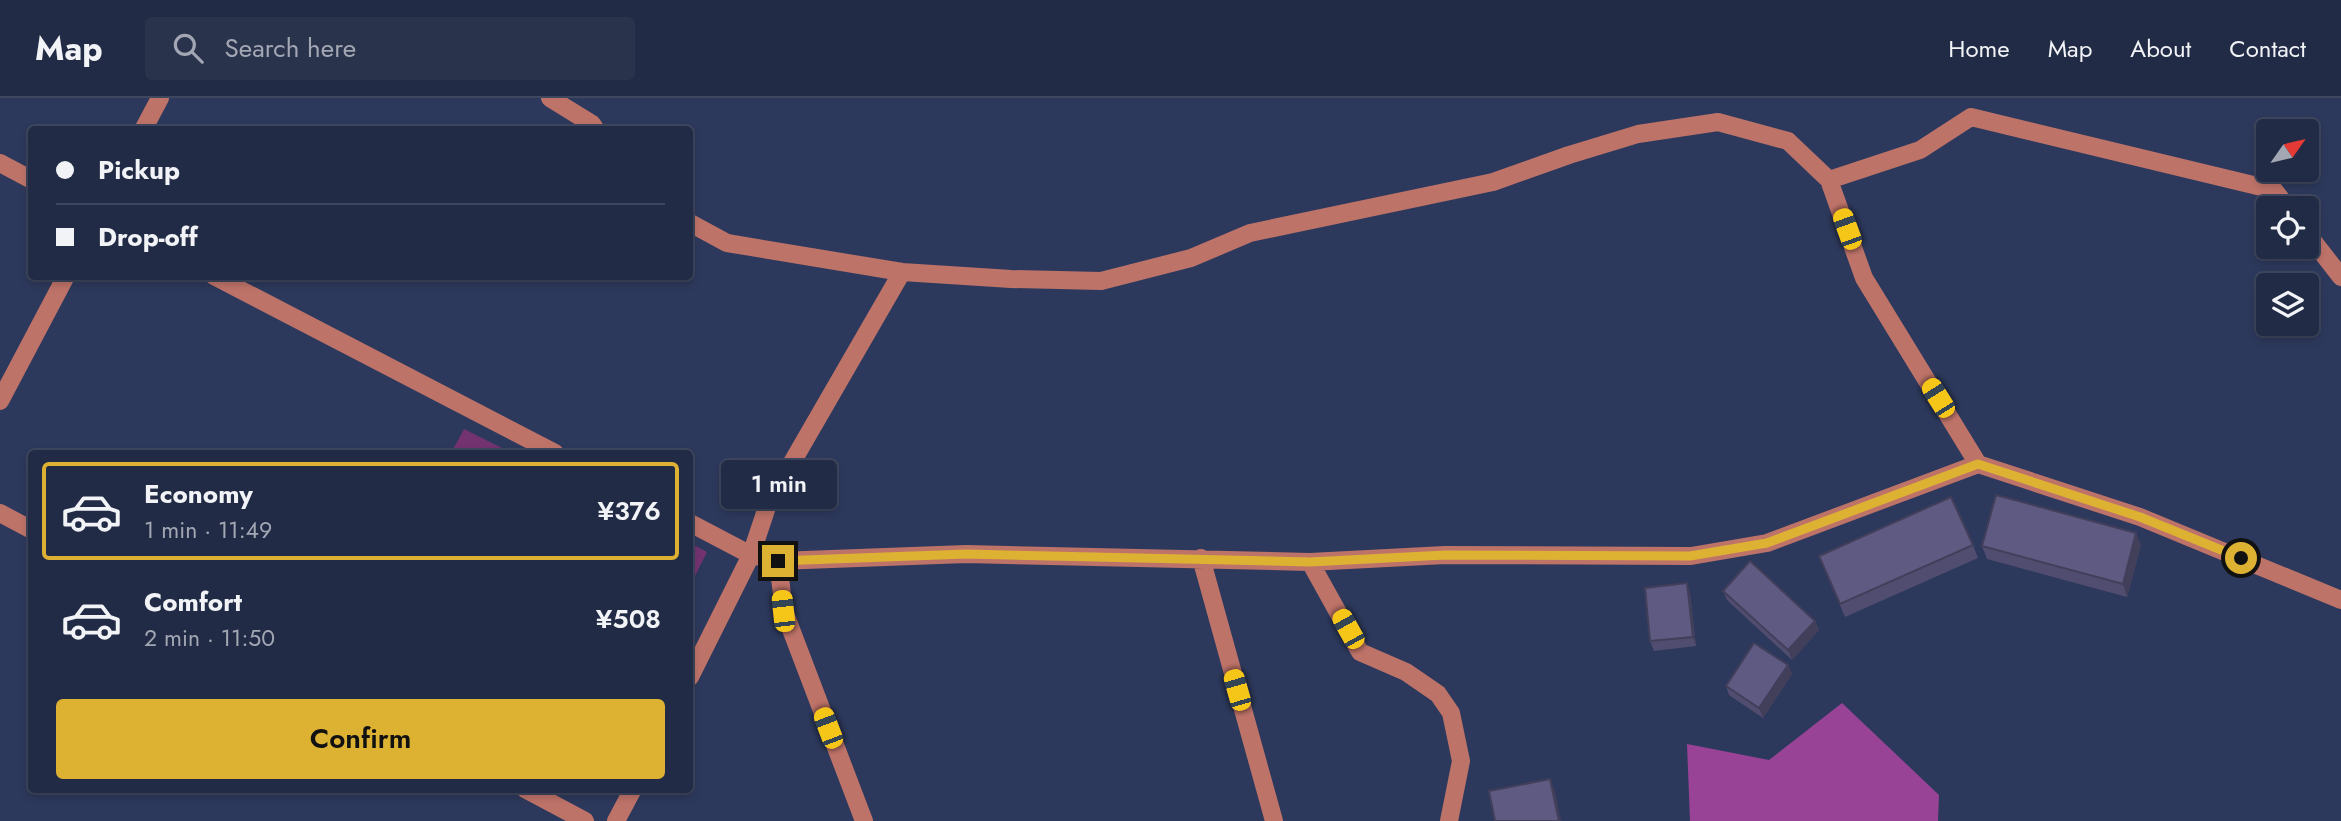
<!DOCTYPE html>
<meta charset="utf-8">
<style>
body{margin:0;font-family:Jost,sans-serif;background:#2a334c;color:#f1f3f6;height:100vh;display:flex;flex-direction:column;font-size:26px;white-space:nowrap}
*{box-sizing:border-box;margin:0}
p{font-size:23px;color:#a2a7b3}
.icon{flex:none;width:38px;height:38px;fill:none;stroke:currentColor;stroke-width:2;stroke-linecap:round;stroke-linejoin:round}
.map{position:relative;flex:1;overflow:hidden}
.drawer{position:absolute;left:28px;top:352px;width:665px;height:343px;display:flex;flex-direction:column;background:#222b45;border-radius:7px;box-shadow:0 4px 10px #0003,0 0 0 2px #3f475e}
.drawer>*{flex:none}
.guide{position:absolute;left:28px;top:28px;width:665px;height:154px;border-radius:7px;box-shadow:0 4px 10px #0003,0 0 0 2px #3f475e;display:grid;align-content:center;height:154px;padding:0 28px;background:#222b45}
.needle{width:46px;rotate:56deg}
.fabs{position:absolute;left:2256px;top:21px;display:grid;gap:14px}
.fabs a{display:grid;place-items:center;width:63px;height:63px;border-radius:7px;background:#222b45;box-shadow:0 4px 10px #0003,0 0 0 2px #3f475e;font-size:35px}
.end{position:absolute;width:32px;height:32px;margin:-16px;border:9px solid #ddb233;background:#111;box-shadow:0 0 0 4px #111}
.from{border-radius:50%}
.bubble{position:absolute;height:49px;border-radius:7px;background:#222b45;box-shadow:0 4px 10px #0003,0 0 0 2px #3f475e;font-size:23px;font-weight:600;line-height:49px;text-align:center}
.car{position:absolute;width:21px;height:42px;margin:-21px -10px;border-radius:9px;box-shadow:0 0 5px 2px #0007;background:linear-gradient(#f5c518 24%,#345 0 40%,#f5c518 0 76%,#345 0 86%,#f5c518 0)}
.guide b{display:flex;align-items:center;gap:24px;height:66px;font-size:26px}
.guide b+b{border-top:2px solid #3f475e}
.guide i{width:18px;height:18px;background:#f1f3f6}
ul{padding:12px 0 0;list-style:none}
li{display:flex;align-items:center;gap:21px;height:98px;margin:0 14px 10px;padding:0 14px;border:4px solid transparent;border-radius:7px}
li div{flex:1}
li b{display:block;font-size:26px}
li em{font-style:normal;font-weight:600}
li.current{border-color:#ddb233}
li>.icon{width:63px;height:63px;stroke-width:1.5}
.button{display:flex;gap:14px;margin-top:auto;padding:14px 28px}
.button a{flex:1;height:80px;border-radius:7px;background:#ddb233;color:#111;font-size:28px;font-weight:600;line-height:80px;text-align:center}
header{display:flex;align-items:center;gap:42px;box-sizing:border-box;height:98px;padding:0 35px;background:#222b45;border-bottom:2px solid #3f475e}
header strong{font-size:33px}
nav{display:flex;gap:38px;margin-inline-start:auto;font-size:24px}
.search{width:490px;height:63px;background:#2a334c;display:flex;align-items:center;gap:18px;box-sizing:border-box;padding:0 24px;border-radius:7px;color:#a2a7b3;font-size:26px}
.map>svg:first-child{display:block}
.green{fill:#723370}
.forest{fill:#984395}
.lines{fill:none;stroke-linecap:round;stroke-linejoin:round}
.minor{stroke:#be7369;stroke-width:18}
.wall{fill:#514d70}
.shaded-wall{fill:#423f5b}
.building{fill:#5e5a82;stroke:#423f5b;stroke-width:2}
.route{stroke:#ddb233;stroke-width:9}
</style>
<header>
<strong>Map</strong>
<div class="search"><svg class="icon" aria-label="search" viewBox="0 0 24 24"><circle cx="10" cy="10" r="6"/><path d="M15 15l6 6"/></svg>Search here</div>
<nav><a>Home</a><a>Map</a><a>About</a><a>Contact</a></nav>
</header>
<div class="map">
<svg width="2341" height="723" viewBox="0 0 2341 723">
<rect width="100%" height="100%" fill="#2d395c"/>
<path class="green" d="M464,331L512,355H451Z
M690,445L707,454L690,488Z"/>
<path class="forest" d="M1842,605L1939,697L1938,723H1690L1687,646L1769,662Z"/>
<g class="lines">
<path class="minor" d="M550,0L592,26L596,32
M143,32L160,0
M0,65L32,82
M1829,82L1920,52L1971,19L2274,92L2288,110
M690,125L727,145L902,174L1011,181L1101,183L1191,160L1250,135L1493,84L1569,57L1638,36L1718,24L1788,43L1829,82L1864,180L1978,366
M2306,134L2341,179
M214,178L555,355
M0,303L66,178
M0,415L32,432
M690,425L751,457L778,463L784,513L864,723
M1201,460L1274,723
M778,463L966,456L1310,464L1445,457L1691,458L1767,445L1978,366L2140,419L2341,502
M1310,464L1360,554L1406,574L1438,596L1451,615L1461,663L1449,723
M690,579L751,457L768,406L902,174
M525,691L585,723
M616,723L633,691"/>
</g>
<path class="wall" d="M2136,435L2141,447L2127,499L1987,461L1982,448Z
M1973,447L1978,460L1845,519L1819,458Z
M1687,485L1690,495L1696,548L1654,553L1650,543Z
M1723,493L1815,523L1819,532L1792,562L1727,502Z
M1788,567L1792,576L1763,620L1729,597L1726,588Z"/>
<path class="shaded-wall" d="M2136,435L2141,447L2127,499L2123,486Z
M1687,485L1690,495L1696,548L1693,539Z
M1815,523L1819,532L1792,562L1788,552Z
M1788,567L1792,576L1763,620L1759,610Z
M1550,681L1555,693L1561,723H1559Z"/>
<path class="building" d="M1996,397L2136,435L2123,486L1982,448Z
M1951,399L1973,447L1840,506L1819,458Z
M1750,463L1815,523L1788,552L1723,493Z
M1687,485L1693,539L1650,543L1645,490Z
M1754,545L1788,567L1759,610L1726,588Z
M1550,681L1559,723H1495L1489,693Z"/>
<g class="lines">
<path class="route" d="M778,463L966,456L1310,464L1445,457L1690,458L1767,445L1978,366L2140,419L2241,460"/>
</g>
</svg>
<div class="fabs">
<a><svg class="needle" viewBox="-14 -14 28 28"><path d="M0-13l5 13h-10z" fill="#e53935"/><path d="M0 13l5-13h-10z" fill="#a2a7b3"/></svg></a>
<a><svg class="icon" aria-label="locate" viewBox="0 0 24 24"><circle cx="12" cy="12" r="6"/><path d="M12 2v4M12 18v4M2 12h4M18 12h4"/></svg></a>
<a><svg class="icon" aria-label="layers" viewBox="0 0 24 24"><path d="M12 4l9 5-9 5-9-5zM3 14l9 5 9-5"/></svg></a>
</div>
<i class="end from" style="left:2241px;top:460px"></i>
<i class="end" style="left:778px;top:463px"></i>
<div class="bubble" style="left:721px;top:362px;width:116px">1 min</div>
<i class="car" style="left:1847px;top:131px;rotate:340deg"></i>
<i class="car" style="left:1938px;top:300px;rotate:328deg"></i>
<i class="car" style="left:783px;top:513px;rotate:354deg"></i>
<i class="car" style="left:1348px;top:531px;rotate:331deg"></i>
<i class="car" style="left:1237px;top:592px;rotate:344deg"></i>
<i class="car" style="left:828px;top:630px;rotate:339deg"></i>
<div class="guide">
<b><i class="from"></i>Pickup</b>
<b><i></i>Drop-off</b>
</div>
<section class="drawer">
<ul>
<li class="current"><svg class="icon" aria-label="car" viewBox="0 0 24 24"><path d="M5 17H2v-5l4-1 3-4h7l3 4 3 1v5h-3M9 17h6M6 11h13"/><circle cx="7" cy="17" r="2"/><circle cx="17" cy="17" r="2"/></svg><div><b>Economy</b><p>1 min · 11:49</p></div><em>¥376</em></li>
<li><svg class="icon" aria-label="car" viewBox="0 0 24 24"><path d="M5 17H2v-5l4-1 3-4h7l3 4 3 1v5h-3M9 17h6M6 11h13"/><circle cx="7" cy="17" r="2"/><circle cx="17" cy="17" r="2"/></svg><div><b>Comfort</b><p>2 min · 11:50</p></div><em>¥508</em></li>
</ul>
<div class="button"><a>Confirm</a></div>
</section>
</div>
